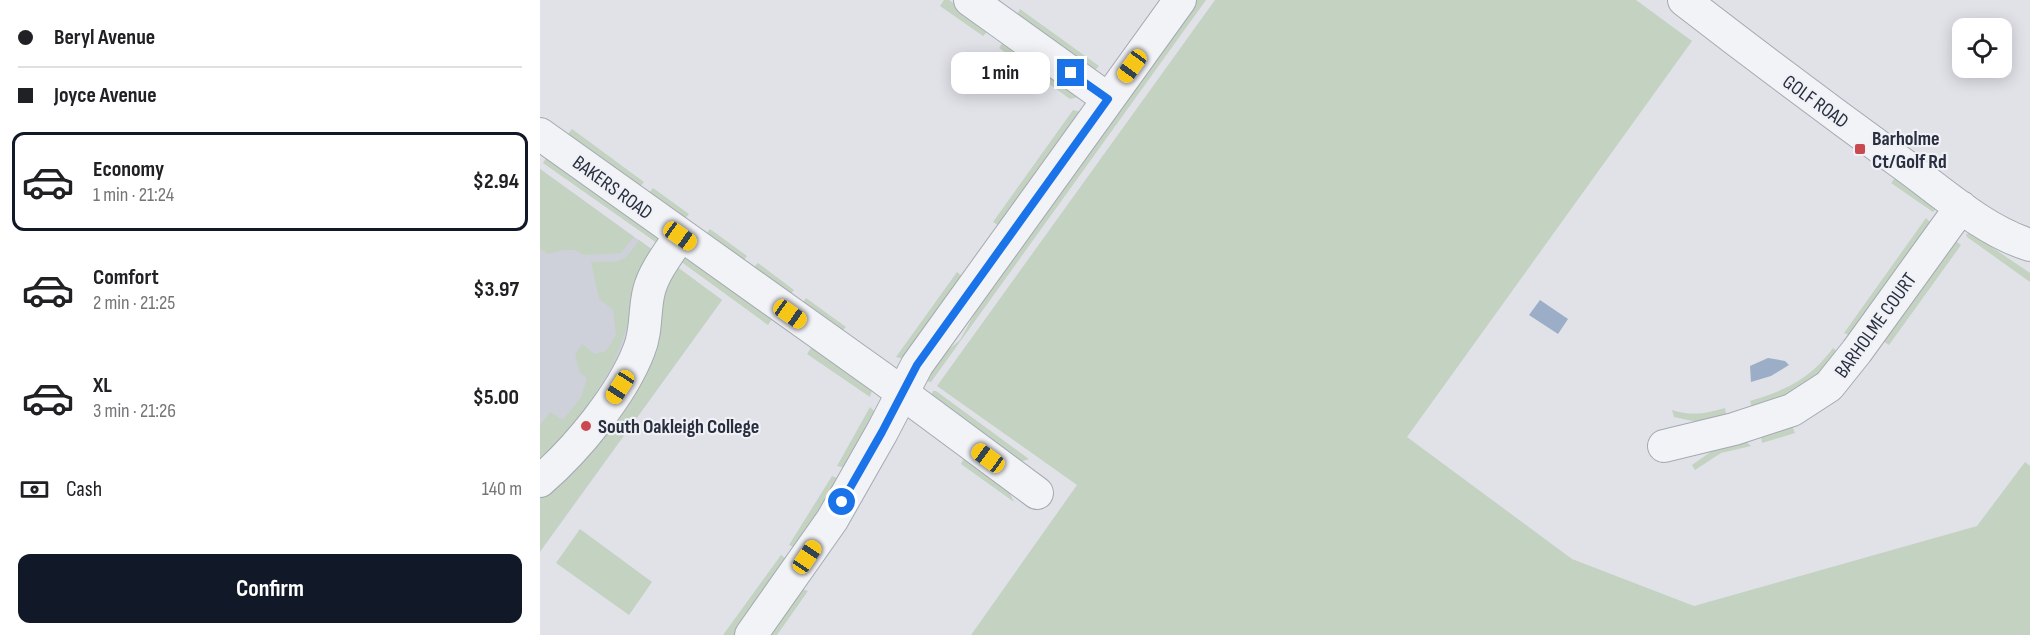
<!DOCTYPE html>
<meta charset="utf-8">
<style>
body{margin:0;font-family:"Sofia Sans Condensed",sans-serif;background:#f6f6f6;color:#202124;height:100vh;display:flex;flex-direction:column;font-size:22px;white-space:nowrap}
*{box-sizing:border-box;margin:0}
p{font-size:20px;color:#757577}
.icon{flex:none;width:33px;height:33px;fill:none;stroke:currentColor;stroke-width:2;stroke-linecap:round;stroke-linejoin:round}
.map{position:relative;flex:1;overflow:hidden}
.side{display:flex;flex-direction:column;background:#fff;width:540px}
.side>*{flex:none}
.hud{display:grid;align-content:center;height:132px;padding:0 18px;background:#fff}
.fabs{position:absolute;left:1412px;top:18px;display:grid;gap:12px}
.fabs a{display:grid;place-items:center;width:60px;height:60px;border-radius:12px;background:#fff;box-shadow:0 3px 15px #0003;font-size:30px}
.end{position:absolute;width:27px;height:27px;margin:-14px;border:8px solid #1a73e8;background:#fff;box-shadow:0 0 0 3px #fff}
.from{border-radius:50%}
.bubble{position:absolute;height:42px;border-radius:12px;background:#fff;box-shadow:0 3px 15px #0003;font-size:20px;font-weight:700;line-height:42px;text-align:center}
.car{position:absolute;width:18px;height:36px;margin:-18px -9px;border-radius:8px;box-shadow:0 0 4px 2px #0007;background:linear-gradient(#f5c518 24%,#345 0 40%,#f5c518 0 76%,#345 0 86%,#f5c518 0)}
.hud b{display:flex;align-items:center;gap:21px;height:57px;font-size:22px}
.hud b+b{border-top:2px solid #e0e0e0}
.hud i{width:15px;height:15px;background:#202124}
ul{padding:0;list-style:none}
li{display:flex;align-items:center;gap:18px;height:99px;margin:0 12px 9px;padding:0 6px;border:3px solid transparent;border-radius:12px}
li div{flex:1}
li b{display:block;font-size:22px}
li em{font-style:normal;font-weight:700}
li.active{border-color:#111827}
li>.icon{width:54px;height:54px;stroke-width:1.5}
.pay{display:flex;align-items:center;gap:15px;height:66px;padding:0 18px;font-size:22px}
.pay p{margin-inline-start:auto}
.primary-button{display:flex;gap:12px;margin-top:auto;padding:12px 18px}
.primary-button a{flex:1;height:69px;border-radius:12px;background:#111827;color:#fff;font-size:24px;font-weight:700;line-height:69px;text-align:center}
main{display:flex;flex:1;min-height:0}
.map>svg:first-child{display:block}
.built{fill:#ced1da}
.green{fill:#c4d2c1}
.water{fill:#9badc7}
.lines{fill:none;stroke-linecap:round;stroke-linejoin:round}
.minor-casing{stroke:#a5a9b2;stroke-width:34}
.minor{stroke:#f2f3f7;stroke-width:32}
.route{stroke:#1a73e8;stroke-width:8}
.poi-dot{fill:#ca4850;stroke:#eff1f6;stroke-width:2}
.labels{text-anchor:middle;stroke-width:4.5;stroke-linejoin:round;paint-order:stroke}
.street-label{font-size:20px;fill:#292f3f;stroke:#eff1f6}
.poi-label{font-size:20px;font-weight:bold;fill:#292f3f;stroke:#eff1f6;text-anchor:start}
</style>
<main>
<section class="side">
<div class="hud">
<b><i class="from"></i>Beryl Avenue</b>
<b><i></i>Joyce Avenue</b>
</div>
<ul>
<li class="active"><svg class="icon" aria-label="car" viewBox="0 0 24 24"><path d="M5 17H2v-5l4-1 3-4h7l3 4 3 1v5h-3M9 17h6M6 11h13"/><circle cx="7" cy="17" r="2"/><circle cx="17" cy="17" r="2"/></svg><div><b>Economy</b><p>1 min · 21:24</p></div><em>$2.94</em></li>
<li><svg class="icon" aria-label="car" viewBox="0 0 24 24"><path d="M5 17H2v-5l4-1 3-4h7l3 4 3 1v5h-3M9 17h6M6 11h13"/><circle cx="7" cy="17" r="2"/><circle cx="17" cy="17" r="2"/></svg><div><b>Comfort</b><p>2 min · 21:25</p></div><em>$3.97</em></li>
<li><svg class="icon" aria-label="car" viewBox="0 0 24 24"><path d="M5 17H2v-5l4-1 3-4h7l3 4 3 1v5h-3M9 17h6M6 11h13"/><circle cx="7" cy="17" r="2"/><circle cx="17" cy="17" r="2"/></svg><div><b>XL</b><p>3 min · 21:26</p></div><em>$5.00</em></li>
</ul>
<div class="pay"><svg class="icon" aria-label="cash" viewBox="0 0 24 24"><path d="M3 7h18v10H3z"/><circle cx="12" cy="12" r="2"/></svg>Cash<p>140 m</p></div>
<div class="primary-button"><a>Confirm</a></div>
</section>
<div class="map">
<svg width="1490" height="635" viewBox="0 0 1490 635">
<rect width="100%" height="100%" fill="#e0e2e8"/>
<path class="built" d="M0,169L182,300L0,552Z"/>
<path class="green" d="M404,0H409L447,27L448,31L443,36L400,6Z
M655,0H666L391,382L385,381L403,354L420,340L456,275Z
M675,0H1096L1152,41L867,437L1032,559L1154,606L1437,526L1485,462L1490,466V635H431L537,485L397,386Z
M480,9L559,66L554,71L476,16Z
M463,42L538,97L530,99L459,48Z
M533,110L541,112L461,227L453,222Z
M32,129L104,182L100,187L27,135Z
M8,155L127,240L124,248L3,163Z
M0,169L94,237L81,253L45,255L35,250H23L8,254L0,249Z
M1355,178L1394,206L1395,210L1393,212L1351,183Z
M113,188L149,214L145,219L109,193Z
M1386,218L1391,223L1311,334L1309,335L1304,333Z
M170,229L207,256L203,261L166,234Z
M1431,233L1490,273V282L1427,237L1426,234Z
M99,240L114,251L99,272L93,286L88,324L73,365L47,407L0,465V425L10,412L23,420L41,397L47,378L40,373L35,354L42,344L55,354L66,351L76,335L73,310L59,299L51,262C80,261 82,266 99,240Z
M1416,241L1421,245L1349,345L1343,341Z
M144,255L231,315L232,319L228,325L140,261Z
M218,263L254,290L250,295L212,269Z
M136,266L182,300L0,551V496Z
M417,272L423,277L363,359L356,357Z
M266,298L306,327L301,332L261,306Z
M276,347L332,390L330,397L267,354L271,348Z
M1293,348L1297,351L1274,379L1247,397L1212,408L1210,401C1246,390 1269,380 1293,348Z
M393,391H396L489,459L480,462L393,401L391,395Z
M330,407L336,413L306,468L297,466Z
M1185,408L1186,414L1184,416L1157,422L1134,417L1132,410C1151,416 1165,414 1185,408Z
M1252,426L1255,433L1222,443L1221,435Z
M1204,440L1211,446L1181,453L1155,470L1152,465L1175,449Z
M424,458L469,491L474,502L421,464Z
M292,476L297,478C299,494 264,534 254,547L249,545Z
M40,529L112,582L89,615L16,563Z
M241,555L246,559V563L194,635H183Z
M260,588L268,591L237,635H227Z"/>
<path class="water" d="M1000,300L1028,319L1018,334L989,315Z
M1228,358L1245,361L1249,365L1231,376L1211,382L1210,366Z"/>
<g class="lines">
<defs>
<path id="minor" d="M430,0L568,99
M1144,0C1215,55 1287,109 1360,162C1401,191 1442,230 1490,245
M0,134L342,378L497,493
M1124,446L1194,429L1252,410L1289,386L1317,351L1421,207
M0,481C36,450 82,395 99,350C107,331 104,310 109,291C114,271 129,253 140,236
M211,635L292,520L342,432L377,365L640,0"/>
</defs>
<use href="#minor" class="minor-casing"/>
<use href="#minor" class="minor"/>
</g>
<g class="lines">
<path class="route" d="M302,502L342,432L377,365L568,99L531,73"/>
</g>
<g class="poi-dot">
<rect x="1314" y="143" width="12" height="12" rx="3"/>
<circle cx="46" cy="426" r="6"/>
</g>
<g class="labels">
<g class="street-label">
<text transform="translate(1276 101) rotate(36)" y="7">GOLF ROAD</text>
<text transform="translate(73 187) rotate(36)" y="7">BAKERS ROAD</text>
<text transform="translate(1335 325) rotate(-54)" y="7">BARHOLME COURT</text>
</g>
<g class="poi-label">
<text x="1332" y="145">Barholme<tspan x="1332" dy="23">Ct/Golf Rd</tspan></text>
<text x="58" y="433">South Oakleigh College</text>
</g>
</g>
</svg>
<div class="fabs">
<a><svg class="icon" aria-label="locate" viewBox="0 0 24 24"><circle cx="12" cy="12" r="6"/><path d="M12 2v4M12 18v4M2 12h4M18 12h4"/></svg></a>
</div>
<i class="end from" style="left:302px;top:502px"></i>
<i class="end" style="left:531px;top:73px"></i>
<div class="bubble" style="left:411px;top:52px;width:99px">1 min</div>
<i class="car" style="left:592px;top:66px;rotate:216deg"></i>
<i class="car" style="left:140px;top:236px;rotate:125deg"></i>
<i class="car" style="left:250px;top:314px;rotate:125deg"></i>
<i class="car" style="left:80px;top:387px;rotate:213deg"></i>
<i class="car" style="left:448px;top:458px;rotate:306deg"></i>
<i class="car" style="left:267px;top:557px;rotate:34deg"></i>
</div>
</main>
